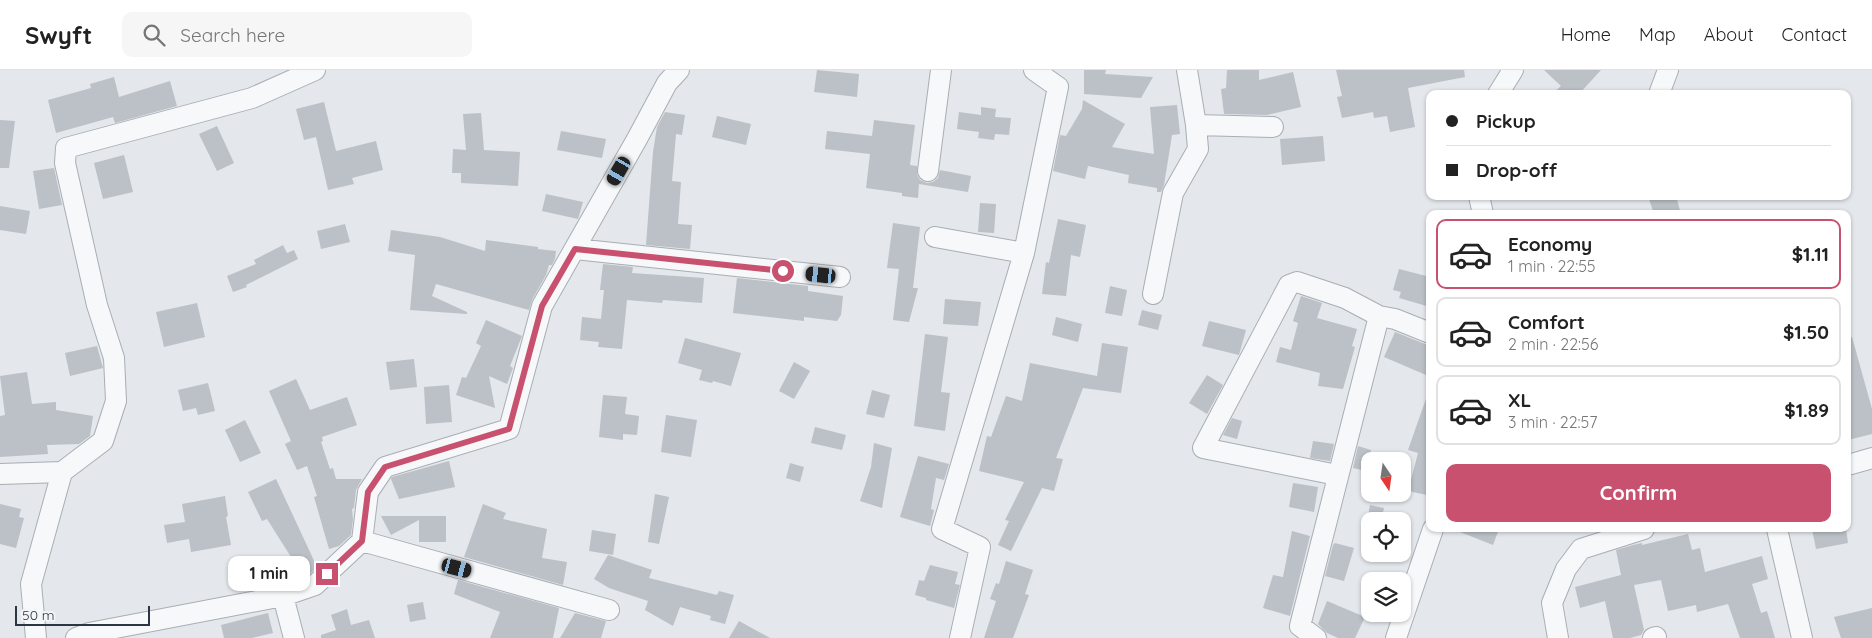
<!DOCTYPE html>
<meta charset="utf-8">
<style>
body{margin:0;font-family:Quicksand,sans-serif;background:#f6f6f6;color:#222;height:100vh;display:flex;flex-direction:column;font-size:19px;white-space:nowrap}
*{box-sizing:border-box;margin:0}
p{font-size:16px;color:#767676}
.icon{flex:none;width:28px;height:28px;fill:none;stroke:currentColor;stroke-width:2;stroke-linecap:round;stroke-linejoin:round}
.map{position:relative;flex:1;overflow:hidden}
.panel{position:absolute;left:1426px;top:140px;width:425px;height:322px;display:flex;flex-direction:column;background:#fff;border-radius:10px;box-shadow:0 1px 4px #0004}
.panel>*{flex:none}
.guide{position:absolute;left:1426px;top:20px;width:425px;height:110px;border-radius:10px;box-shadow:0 1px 4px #0004;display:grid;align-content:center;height:110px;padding:0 20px;background:#fff}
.needle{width:32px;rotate:167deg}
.tools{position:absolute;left:1361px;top:382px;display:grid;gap:10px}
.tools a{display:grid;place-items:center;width:50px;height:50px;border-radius:10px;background:#fff;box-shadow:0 1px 4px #0004;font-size:25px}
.scale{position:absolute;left:15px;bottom:12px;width:135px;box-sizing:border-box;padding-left:5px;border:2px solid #2c3642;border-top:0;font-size:14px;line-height:18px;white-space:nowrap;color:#2c3642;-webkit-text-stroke:4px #f3f6f8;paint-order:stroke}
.end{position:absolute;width:22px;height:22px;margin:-11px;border:6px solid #c7516e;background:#fff;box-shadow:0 0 0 2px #fff}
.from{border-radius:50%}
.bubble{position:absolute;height:35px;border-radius:10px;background:#fff;box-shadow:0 1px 4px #0004;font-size:16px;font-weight:700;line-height:35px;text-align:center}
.car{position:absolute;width:15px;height:30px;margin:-15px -8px;border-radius:6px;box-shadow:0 0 4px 1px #0007;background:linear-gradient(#222 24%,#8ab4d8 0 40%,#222 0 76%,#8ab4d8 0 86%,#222 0)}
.guide b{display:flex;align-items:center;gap:18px;height:48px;font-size:19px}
.guide b+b{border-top:1px solid #e0e0e0}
.guide i{width:12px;height:12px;background:#222}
ul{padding:9px 0 0;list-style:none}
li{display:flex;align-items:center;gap:15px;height:70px;margin:0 10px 8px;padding:0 10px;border:2px solid #e0e0e0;border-radius:10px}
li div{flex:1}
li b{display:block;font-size:19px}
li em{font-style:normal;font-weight:700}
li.current{border-color:#c7516e}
li>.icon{width:45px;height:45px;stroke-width:1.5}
.primary-button{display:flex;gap:10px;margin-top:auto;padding:10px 20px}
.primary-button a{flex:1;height:58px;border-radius:10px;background:#c7516e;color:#fff;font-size:20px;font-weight:700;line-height:58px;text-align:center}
header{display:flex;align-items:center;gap:30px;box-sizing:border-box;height:70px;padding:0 25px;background:#fff;border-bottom:1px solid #e0e0e0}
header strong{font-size:24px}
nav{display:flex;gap:28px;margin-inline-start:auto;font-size:18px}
.search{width:350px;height:45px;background:#f6f6f6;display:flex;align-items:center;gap:12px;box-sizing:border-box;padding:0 18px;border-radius:10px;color:#767676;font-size:19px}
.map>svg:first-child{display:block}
.building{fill:#bbc1c7}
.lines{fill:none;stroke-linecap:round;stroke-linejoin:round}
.minor-casing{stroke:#a9aeb5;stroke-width:22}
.minor{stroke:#f6f8f9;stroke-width:20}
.route{stroke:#c7516e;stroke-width:6}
</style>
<header>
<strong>Swyft</strong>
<div class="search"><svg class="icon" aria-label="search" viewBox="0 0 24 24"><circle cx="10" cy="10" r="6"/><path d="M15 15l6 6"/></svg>Search here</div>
<nav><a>Home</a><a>Map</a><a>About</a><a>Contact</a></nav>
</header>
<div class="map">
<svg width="1872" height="568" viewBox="0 0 1872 568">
<rect width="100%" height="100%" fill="#e4e7eb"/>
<path class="building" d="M817,0L859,4L857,27L814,22Z
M1084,0H1106L1105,4L1153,7L1141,28L1084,24Z
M1227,0H1259V10L1293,2L1301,37L1267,45L1224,44L1221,19L1226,18Z
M1336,0H1464L1465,7L1408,18L1415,57L1390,62L1387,46L1374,48L1373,42L1342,48L1337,27L1342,26Z
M1544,0H1601L1579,24H1552L1561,16Z
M114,7L119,27L170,11L177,36L115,53L113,47L56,63L48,30L91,18L90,14Z
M1083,30L1125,54L1112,77L1154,84L1150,37L1177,35L1180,64L1172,65L1164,115L1161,122H1157V118L1128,113L1129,105L1088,96L1085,109L1053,101L1060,65L1066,66L1082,39Z
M324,32L336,81L376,71L383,100L352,108L354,114L328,120L316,67L304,70L296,39Z
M981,37L996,39L995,47L1011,48L1009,65L995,64L994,70L978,68L979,62L957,59L959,42L981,45Z
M665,42L685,45L682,65L676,64L672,111L681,112L678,154L692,155L690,179L646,175L653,82L657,57Z
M481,43L484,80L520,82L518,116L461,113V103H452L453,79L466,80L463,44Z
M717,46L751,54L746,75L712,67Z
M0,50L15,51L9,98H0Z
M874,50L915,55L910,95L917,96V105L920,110L927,113L933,112L938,108L940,100L971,106L968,122L919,114L918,128L902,126V123L866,118L870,84L825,79L827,61L872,66Z
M217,56L234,93L217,101L199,64Z
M561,61L606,69L602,88L557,80Z
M1323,66L1325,91L1282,95L1280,69Z
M124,85L133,122L103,129L94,93Z
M54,98L62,135L39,139L33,101Z
M546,124L583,132L578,149L542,141Z
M1648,126H1676L1681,144H1654Z
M980,133L996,134L994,163L978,162Z
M0,136L30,141L26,164L0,160Z
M1058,149L1086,155L1080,187L1071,185L1066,226L1042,224L1046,192L1049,193Z
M893,153L920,157L913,218H918L909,252L893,250L899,199L887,198Z
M345,154L350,172L321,179L317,161Z
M391,160L440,167L485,181L486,170L538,177V179L556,181L555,189L552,195H549L546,205L532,230L529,240L436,214L432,226L467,242V244L410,240L415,185L388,181Z
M283,175L287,183L294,180L298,189L246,215L247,217L233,222L227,206L256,194L254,190Z
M603,194L633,197L632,203L704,208L702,233L663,230L662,233L627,230L622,279L598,277L599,272L580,270L582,247L601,249L604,220H600Z
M1399,199L1430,207V237L1399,228L1401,222L1393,220Z
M737,208L808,216V221L843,226L841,245L837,251L804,247V251L733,243Z
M1110,216L1127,220L1122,246L1105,243Z
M1301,226L1322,233L1317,248L1357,259L1352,276L1355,277L1343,319L1318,316L1320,303L1276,292L1280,277L1291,280L1298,253L1293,251Z
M945,229L981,232L978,256L943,254Z
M197,233L205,267L164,277L156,242Z
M1142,240L1162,245L1158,260L1138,255Z
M1056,247L1082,254L1078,272L1052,265Z
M486,250L522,266L510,296L513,298L507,314L489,306L495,338L456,325L462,307L466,308L481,276L476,273Z
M1209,251L1246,260L1239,285L1202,276Z
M1395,262L1430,276V295L1426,305L1384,287Z
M925,264L948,267L941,322L950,323L945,361L914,356Z
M1848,267H1852L1872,339V364L1848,370Z
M685,268L741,283L731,316L713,311L712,313L699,310L702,300L678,293Z
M1102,273L1128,277L1121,323L1083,318L1056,388L1063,389L1054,421L1042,418L1011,481L998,475L1009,451L1005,450L1024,412L979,401L987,366L991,367L1006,326L1022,331L1030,293L1097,306Z
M97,276L103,298L70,306L65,283Z
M414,289L417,317L390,320L386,292Z
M794,292L810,301L794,329L779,321Z
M27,302L32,334L56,332V340L93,346L90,366L79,374L47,375L48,384L0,387V346L5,345L0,306Z
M1207,305L1223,315L1207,344L1189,333Z
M296,309L310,340L347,327L357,355L322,367L323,371L321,372L330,399L333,398L336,409H362L356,420L354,438L352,439L353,449L351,465L339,476L329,479L314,427L317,426L307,396L297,400L285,374L291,371L269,321Z
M208,313L215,341L198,345L196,338L183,341L178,320Z
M449,315L452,352L426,354L424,317Z
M872,320L890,325L884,348L866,344Z
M1428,323H1430V413L1427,425L1408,421L1418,383L1408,380Z
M603,325L627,327L625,344L639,346L637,365L623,364V370L599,367Z
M666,345L697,350L691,387L661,382Z
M1232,348L1242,351L1237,369L1223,365Z
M245,350L261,383L240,392L225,360Z
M815,357L846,365L842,380L811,373Z
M1313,371L1334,374L1330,391L1310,388Z
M874,373L892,378L882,438L860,431L871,397Z
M1358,376L1371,380L1366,401L1353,398Z
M918,386L949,394L944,410L936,408L931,439L934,440L930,456L900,447Z
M449,391L455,417L399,429L391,409L392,407Z
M790,393L804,397L800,412L786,408Z
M276,409L317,497L309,505L303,506L267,449L262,451L248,422Z
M1293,413L1318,417L1314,442L1289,437Z
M655,424L669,427L659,474L648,472Z
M225,426L228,446L226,447L231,475L191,482L189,469L167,473L164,455L185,452L182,434Z
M0,434L21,439L19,447L24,448L16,478L0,474Z
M483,434L506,443L503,449L547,459L542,488L567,492L563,515L464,487Z
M1370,435L1384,438L1381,451H1367Z
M381,446H446V472H419V450L391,465Z
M1455,459H1499L1493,475L1455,460Z
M1812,459H1846L1848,473L1816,479Z
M592,460L616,464L613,485L589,481Z
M1292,461L1310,466L1290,546L1263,538L1273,505L1283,507Z
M1688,464L1692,480L1700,478L1705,502L1762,486L1768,509L1752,514L1761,543L1767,541L1775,568H1740L1728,534L1697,542L1696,535L1668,541L1661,510L1634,515L1644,560L1641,565L1630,568H1613L1605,531L1580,538L1575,517L1621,505L1616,480L1633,475L1642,473V475Z
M1335,473L1354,478L1344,511L1325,506L1333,475Z
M608,485L652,500L649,508L717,525L719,521L734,525L725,554L710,550L711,546L680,537L673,556L645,540L648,531L609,518L594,509Z
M1006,491L1033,500L1025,524L1029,525L1013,568H984L996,531L990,529L996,513L999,514Z
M930,495L958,502L955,514L960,515L954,538L926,530V528L915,525L919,510L924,511Z
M458,510L559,538L553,568H490L500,542L454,524Z
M1327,531L1365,547L1355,568H1338L1327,563L1318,554Z
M423,532L426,549L410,552L407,535Z
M1872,538V568H1841L1834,547Z
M347,539L351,555L369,550L375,568H321V565L336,560L331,545Z
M268,543L273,563L252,568H224L221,555Z
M575,543L606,551L601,568H560Z
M739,551L770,568H729Z"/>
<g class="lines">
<defs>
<path id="minor" d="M1498,24L1513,0
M1659,24L1668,0
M1196,55L1273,57
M928,101L941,0
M1479,126L1483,144
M935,167L1024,183
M575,179L840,207
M1153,224L1173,123L1198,79L1196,55L1187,0
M1848,395L1872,388
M0,404L62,402
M1337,405L1203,378L1289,215L1297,212L1345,228L1379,246
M1777,459L1802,568
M362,471L609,540
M283,526L294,568
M36,568L31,514L62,402L103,371L116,331L114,288L97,235L65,93L66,78L252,28L315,0
M76,568L89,563L283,526L315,515L362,471L368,422L385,397L509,359L542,236L637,69L667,13L679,0
M960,568L980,477L942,459L1024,183L1058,17L1034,0
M1316,568L1300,556L1379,246L1395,249L1430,263
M1396,568L1433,459
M1558,568L1552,533L1566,499L1581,479L1644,459
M1653,568L1656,567"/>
</defs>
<use href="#minor" class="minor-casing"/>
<use href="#minor" class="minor"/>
</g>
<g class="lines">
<path class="route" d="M327,504L362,471L368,422L385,397L509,359L542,236L575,179L783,201"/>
</g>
</svg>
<div class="tools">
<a><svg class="needle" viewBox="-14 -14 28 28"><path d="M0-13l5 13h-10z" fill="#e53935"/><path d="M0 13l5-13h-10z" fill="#767676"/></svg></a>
<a><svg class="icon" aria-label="locate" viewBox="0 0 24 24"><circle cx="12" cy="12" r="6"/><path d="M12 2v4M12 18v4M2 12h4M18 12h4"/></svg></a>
<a><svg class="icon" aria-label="layers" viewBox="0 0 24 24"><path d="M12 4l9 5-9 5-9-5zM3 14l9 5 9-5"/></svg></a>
</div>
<div class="scale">50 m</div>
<i class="end from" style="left:783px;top:201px"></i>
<i class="end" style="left:327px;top:504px"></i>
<div class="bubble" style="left:228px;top:486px;width:82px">1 min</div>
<i class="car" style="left:619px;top:101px;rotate:210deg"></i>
<i class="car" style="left:821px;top:205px;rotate:276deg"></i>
<i class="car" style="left:457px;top:498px;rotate:105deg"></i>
<div class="guide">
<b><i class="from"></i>Pickup</b>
<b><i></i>Drop-off</b>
</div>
<section class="panel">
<ul>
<li class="current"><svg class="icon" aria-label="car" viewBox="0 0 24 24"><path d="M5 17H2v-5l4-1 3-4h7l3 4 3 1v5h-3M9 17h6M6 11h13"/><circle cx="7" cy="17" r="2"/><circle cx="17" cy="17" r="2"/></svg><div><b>Economy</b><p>1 min · 22:55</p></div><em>$1.11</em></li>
<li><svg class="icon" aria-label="car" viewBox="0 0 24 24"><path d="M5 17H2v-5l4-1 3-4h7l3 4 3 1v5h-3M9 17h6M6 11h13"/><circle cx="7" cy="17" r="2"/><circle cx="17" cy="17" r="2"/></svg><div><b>Comfort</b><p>2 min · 22:56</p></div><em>$1.50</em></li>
<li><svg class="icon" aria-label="car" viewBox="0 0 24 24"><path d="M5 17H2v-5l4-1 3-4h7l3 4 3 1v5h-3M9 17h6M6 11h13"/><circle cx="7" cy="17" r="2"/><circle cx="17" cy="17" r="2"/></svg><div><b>XL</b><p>3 min · 22:57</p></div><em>$1.89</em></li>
</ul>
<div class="primary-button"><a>Confirm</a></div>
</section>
</div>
